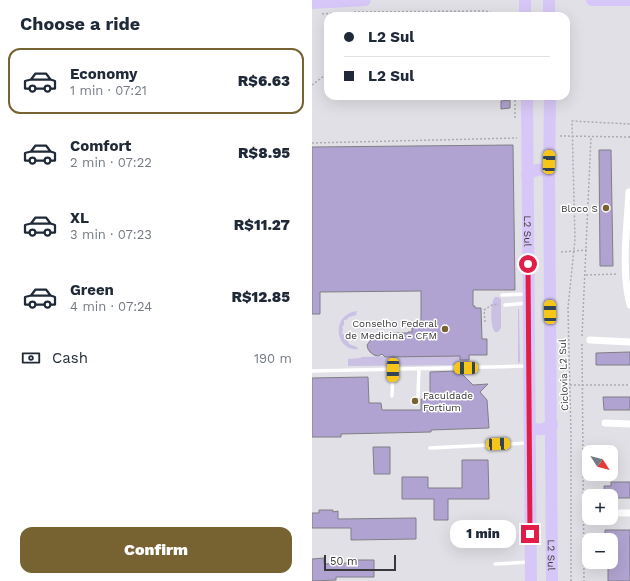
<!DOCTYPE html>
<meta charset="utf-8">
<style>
body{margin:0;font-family:"Work Sans",sans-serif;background:#f6f6f7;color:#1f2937;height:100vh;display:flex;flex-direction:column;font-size:15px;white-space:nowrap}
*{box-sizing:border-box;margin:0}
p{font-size:13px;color:#747a83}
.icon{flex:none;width:22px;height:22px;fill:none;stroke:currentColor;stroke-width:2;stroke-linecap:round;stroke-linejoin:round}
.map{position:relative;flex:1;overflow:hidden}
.drawer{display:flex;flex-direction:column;background:#fff;width:312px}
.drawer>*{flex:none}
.top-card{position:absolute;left:12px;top:12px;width:246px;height:88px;border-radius:12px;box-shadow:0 4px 16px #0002;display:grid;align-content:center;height:88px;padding:0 20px;background:#fff}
.needle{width:26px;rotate:126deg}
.controls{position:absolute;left:270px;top:445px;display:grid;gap:8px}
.controls a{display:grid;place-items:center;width:36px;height:36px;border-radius:8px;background:#fff;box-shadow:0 4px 16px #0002;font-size:20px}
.scale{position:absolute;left:12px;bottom:10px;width:72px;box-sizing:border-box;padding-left:4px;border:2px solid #383739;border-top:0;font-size:11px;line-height:14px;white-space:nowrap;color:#383739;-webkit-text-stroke:3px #fff;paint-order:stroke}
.end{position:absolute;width:18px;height:18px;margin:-9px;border:5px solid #e11d48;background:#fff;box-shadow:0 0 0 2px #fff}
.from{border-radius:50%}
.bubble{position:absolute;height:28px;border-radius:12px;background:#fff;box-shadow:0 4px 16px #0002;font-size:13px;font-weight:800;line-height:28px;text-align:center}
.car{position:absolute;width:12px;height:24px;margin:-12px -6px;border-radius:5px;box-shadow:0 0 3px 1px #0007;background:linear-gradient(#f5c518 24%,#345 0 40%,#f5c518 0 76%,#345 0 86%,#f5c518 0)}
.top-card b{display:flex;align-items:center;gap:14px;height:38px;font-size:15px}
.top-card b+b{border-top:1px solid #e0e1e3}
.top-card i{width:10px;height:10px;background:#1f2937}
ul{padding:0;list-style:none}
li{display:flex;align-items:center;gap:12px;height:66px;margin:0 8px 6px;padding:0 12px;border:2px solid transparent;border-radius:12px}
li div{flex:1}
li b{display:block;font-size:15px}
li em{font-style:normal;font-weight:800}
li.active{border-color:#776332}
li>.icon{width:36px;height:36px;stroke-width:1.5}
h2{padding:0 20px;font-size:18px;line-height:48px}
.pay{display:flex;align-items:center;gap:10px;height:44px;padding:0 20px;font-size:15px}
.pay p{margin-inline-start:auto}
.primary-button{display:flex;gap:8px;margin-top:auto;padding:8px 20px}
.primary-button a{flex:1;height:46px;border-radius:12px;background:#776332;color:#fff;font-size:16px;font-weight:800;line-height:46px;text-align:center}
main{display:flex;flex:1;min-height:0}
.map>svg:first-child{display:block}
.grass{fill:#cac0e4}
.building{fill:#b0a3d1;stroke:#807f84}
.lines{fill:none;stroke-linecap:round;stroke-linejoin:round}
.path{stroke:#acabb0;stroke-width:1.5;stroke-dasharray:2 2;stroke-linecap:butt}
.lane{stroke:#fff;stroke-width:3.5}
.street{stroke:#fff;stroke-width:7}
.primary{stroke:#d7c7f8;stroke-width:12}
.route{stroke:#e11d48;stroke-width:5}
.poi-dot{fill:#776332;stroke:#fff;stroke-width:1.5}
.labels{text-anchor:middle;stroke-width:3;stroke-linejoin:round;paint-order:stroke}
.poi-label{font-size:10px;fill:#383739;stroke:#fff;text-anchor:end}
.street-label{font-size:10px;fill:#383739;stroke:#fff}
</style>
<main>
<section class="drawer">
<h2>Choose a ride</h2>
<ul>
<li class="active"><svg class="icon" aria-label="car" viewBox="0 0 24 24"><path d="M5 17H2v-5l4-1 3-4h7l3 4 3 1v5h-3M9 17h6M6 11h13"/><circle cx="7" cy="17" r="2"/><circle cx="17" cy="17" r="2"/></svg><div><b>Economy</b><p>1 min · 07:21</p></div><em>R$6.63</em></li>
<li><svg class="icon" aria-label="car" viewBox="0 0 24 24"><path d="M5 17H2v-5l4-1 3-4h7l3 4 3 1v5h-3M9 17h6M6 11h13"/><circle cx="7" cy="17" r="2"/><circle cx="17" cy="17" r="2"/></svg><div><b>Comfort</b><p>2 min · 07:22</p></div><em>R$8.95</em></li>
<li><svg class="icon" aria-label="car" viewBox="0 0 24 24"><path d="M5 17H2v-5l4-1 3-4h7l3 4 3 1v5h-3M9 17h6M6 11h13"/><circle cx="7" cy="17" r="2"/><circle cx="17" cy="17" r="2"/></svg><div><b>XL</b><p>3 min · 07:23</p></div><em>R$11.27</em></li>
<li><svg class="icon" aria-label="car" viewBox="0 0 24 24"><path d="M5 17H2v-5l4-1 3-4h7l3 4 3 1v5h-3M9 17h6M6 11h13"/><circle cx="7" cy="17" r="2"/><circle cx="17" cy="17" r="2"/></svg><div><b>Green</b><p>4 min · 07:24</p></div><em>R$12.85</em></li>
</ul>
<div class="pay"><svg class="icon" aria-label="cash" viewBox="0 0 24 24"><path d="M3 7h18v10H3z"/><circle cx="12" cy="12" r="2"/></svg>Cash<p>190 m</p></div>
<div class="primary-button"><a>Confirm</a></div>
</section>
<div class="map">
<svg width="318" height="581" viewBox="0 0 318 581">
<rect width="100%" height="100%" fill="#e1e0e6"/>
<path class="grass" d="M183,297H186L189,299V328L186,332H183C178,327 178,302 183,297Z
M206,309H207L208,361L206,364Z
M45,311L44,315L37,317L34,320H32V325L30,327L31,329L30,334H32V339L35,340L37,344L45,347L46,349C24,352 17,315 45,311Z
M158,354V365L36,366V359L49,358V357Z"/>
<path class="building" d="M198,100V108L189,109V101Z
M201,145L203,290H161V306H163V308H169L170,339H175V355H157V360H148V356L73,357L70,354L66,356L62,355L58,352L56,349L55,345L61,337H65L79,341V333H96V332H100V327H109V291L8,292V314H0V147Z
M287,150H299L301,266H288Z
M318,352V365H284V353Z
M147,371L161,385L176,384L168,392L175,400L177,428L119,430V432L29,434V437H0V378L56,377L57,403H69L70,410H109V399H118V372Z
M291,397H318V410H292Z
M61,447H78V474H62Z
M150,460H176L177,499H136V520H122V499H90V477H116V488H150Z
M299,482H318V498H299V496H293L292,486H299Z
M7,510H21V512L26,511V519L104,518V539L39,540V528H0V513H7Z
M293,530H318V581H296V562H299V540H293Z
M12,558V564L36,563V560H62V577H24V580L0,581V559Z"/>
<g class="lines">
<path class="path" d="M42,12L173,11L194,16
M54,13L60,16
M10,14L24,13
M0,85L16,73
M203,96V118
M248,136L318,137
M0,143L205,138
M262,210H276
M249,252L275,250
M274,275L306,274
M173,322L172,310L180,305L187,304
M270,336L279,137
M270,344L272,581
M250,385H318
M259,581V436L256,308L263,239L260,121L318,124"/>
<path class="lane" d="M190,295L215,294
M193,305L216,303
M0,371L216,366
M80,396L81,370
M106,397L107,369
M118,448L217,443
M183,564L218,562"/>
<path class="street" d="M317,192C315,228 309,270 318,305
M278,340L318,342
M293,423L318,424
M299,513H318"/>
<g class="primary">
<path d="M213,0V16"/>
<path d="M237,0V16"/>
<path d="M280,0H318"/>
<path d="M0,3L53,0"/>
<path id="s1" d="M215,96L219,581"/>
<path id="s2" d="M238,96L237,174L240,581"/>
<path d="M215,175C224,169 229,167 237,174"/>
<path d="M218,427C226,431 232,430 240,425"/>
</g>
</g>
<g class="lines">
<path class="route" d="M216,264L218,534"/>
</g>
<g class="poi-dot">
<circle cx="294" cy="208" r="4"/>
<circle cx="133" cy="329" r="4"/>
<circle cx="103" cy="401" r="4"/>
</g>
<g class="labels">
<g class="poi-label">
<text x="286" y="212">Bloco S</text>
<text x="125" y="327">Conselho Federal<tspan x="125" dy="12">de Medicina - CFM</tspan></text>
<text x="111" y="399" text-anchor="start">Faculdade<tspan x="111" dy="12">Fortium</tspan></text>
</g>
<g class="street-label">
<text dy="4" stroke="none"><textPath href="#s1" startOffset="135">L2 Sul</textPath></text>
<text transform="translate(251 375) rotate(-92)" y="4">Ciclovia L2 Sul</text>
<text dy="4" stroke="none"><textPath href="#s2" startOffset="459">L2 Sul</textPath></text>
</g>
</g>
</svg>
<div class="controls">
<a><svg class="needle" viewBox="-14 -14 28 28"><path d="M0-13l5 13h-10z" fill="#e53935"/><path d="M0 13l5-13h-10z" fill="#747a83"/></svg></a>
<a>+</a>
<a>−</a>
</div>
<div class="scale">50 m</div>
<i class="end from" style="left:216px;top:264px"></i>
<i class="end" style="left:218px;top:534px"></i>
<div class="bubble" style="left:138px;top:520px;width:66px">1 min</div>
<i class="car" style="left:237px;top:162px;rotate:2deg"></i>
<i class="car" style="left:238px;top:312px;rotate:359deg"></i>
<i class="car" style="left:154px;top:368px;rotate:269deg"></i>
<i class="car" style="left:81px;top:370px;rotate:181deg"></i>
<i class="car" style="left:186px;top:444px;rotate:87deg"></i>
<div class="top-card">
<b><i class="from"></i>L2 Sul</b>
<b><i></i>L2 Sul</b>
</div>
</div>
</main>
